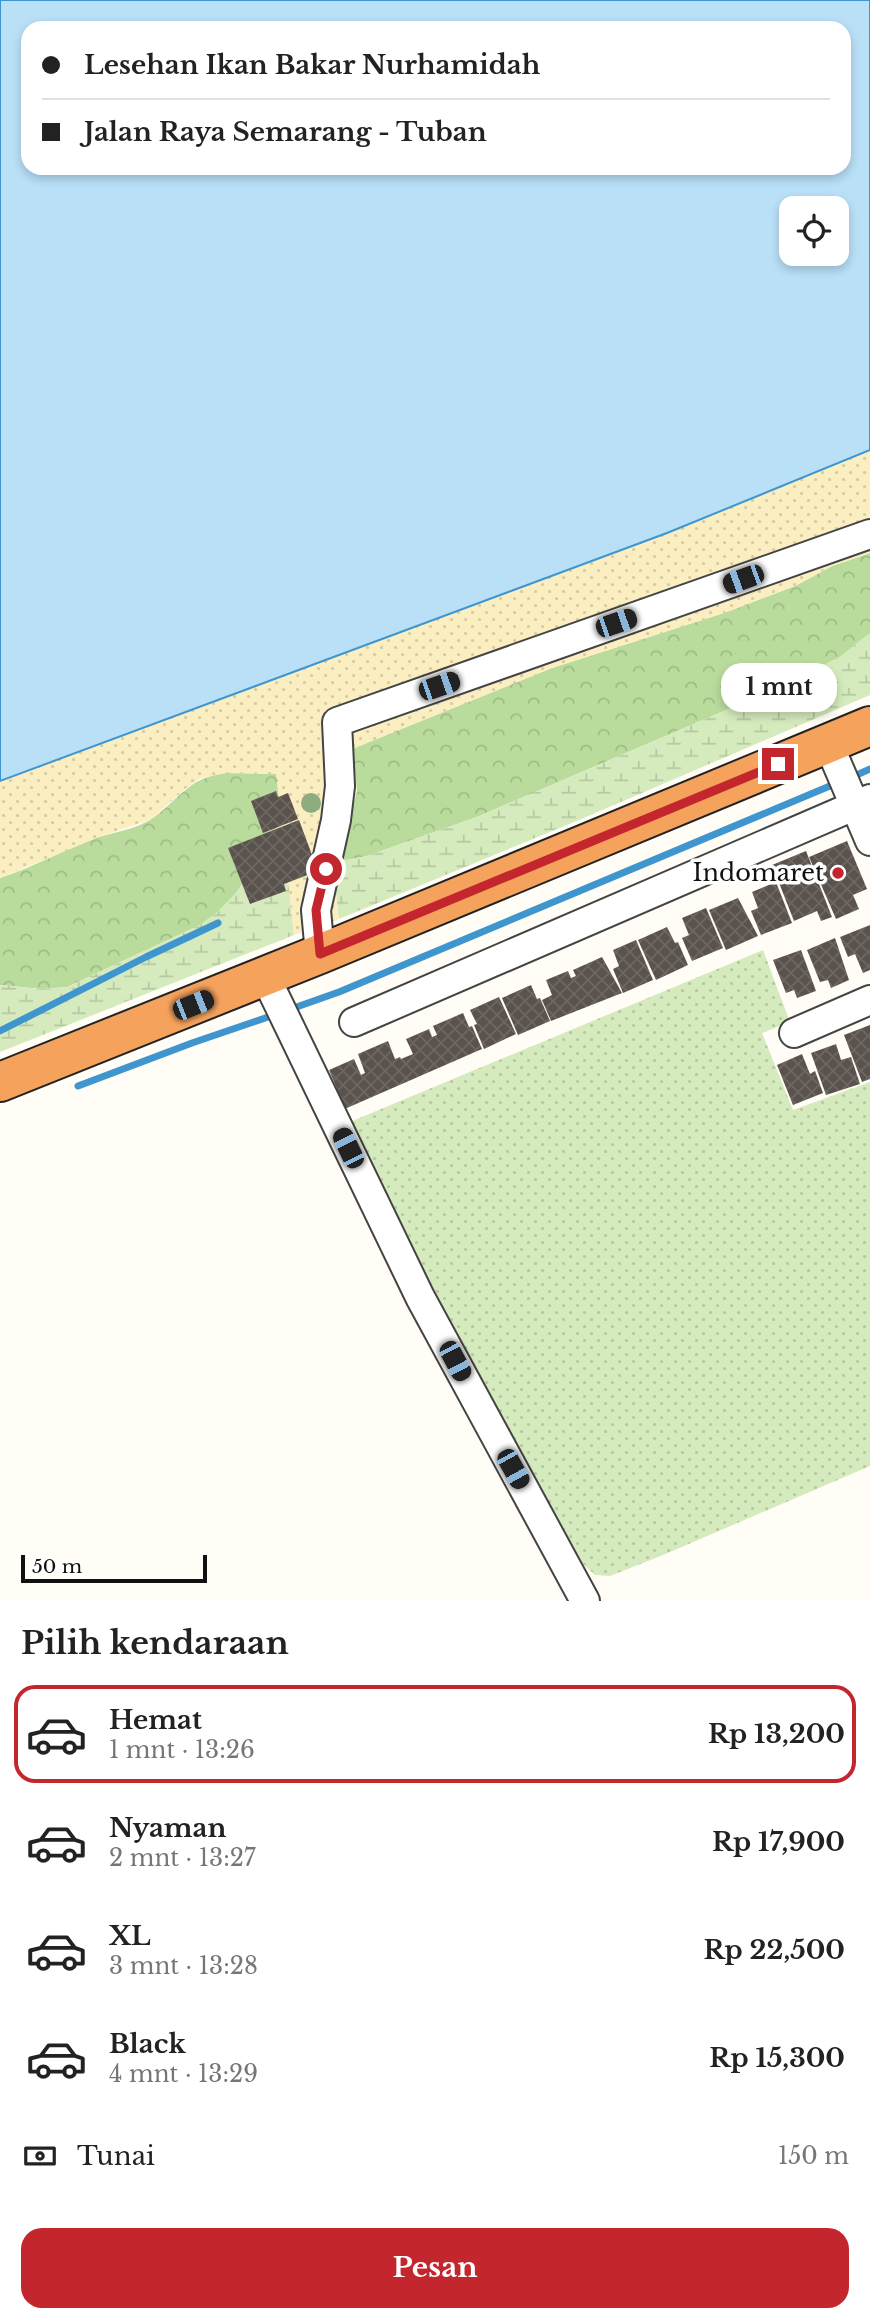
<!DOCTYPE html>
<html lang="id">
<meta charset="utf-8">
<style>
body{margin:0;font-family:"Libre Baskerville",serif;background:#f2f2f2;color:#222;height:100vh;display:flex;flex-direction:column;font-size:26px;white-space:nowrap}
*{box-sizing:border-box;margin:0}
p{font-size:23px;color:#767676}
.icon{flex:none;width:38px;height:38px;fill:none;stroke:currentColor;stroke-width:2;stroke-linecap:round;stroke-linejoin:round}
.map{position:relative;height:1601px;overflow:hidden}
.panel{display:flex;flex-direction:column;background:#fff;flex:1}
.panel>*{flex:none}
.hud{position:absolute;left:21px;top:21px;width:830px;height:154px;border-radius:21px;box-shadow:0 4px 10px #0003;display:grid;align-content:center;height:154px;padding:0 21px;background:#fff}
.controls{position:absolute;left:779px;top:196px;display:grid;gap:14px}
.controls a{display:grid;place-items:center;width:70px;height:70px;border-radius:14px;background:#fff;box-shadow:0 4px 10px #0003;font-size:35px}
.scale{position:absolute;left:21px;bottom:18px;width:186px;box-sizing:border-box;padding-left:7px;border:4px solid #111;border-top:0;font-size:19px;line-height:24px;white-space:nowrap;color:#111;-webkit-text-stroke:5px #fff;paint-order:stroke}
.end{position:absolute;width:32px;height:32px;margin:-16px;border:9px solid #c4262e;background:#fff;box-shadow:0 0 0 4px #fff}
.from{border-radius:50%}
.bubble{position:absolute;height:49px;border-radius:21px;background:#fff;box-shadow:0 4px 10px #0003;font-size:23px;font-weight:700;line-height:49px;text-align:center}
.car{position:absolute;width:21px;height:42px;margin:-21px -10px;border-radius:9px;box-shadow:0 0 5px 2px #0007;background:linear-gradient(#222 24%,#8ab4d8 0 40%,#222 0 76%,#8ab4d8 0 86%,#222 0)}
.hud b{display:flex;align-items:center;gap:24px;height:66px;font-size:26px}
.hud b+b{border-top:2px solid #e0e0e0}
.hud i{width:18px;height:18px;background:#222}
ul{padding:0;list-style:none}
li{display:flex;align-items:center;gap:21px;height:98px;margin:0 14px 10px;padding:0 7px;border:4px solid transparent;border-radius:21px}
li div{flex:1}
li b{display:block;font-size:26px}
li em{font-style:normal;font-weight:700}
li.selected{border-color:#c4262e}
li>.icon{width:63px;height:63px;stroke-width:1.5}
h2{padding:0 21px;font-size:32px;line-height:84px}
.pay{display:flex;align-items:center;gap:18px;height:77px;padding:0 21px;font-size:26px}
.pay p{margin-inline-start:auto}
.action{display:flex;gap:14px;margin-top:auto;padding:14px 21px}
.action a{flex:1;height:80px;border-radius:21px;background:#c4262e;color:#fff;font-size:28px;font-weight:700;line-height:80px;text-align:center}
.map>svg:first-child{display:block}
.grass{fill:url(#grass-dots)}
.forest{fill:url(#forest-crowns)}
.wetland{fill:url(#wetland-marsh)}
.sand{fill:url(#sand-dots)}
.water{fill:#b9e0f7;stroke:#3f96cf;stroke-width:2;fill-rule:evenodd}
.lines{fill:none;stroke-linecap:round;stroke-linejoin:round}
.stream{stroke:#3f96cf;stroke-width:7}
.building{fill:url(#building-cross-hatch)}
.minor-casing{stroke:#444;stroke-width:32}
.highway-casing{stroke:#222;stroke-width:42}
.minor{stroke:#fff;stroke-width:28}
.highway{stroke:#f5a25d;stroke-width:38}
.tree{fill:#8dad7f}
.route{stroke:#c4262e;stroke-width:9}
.poi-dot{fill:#c4262e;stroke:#fff;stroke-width:2.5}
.labels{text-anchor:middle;stroke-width:7;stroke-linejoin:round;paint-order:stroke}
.poi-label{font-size:24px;fill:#111;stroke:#fff;text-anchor:end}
</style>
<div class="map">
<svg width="870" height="1601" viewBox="0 0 870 1601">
<defs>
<pattern id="grass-dots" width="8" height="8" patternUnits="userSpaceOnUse" patternTransform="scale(1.75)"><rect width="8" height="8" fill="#d5ebbd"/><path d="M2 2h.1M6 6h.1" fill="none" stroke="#b6c8a1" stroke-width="1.8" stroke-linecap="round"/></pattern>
<pattern id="forest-crowns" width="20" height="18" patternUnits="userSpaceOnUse" patternTransform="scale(1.75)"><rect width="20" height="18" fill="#b9dc9c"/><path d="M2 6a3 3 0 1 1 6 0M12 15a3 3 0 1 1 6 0" fill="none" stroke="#9ebc85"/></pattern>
<pattern id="wetland-marsh" width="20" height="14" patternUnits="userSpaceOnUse" patternTransform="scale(1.75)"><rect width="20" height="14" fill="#d5ebbd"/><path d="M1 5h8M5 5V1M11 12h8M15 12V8" fill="none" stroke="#b6c8a1"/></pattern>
<pattern id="sand-dots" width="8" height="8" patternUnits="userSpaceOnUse" patternTransform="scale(1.75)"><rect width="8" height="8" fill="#fbeec1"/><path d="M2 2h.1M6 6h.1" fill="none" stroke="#d6cba5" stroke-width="1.8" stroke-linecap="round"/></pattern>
<pattern id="building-cross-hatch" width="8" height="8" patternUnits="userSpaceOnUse" patternTransform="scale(1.75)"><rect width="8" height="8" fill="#5a524d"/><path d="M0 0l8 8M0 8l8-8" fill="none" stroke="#6d6662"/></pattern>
</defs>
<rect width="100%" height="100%" fill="#fffdf5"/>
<path class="grass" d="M763,950L790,1022L762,1033L793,1110L870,1082V1466L663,1555L610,1576L595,1575L581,1562L345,1124Z"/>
<path class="forest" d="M870,553V633L840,657L775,689L477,817L367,856L341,861L345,831L357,791L352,749L552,668L724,613L795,586L832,566Z
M226,773L277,774L280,803L276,836L236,893L218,912L200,925L67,987L42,989L0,985V878C34,867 65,849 99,837C116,832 135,829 150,820C178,801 188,777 226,773Z"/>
<path class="wetland" d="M870,633V695L586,817L339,919L335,887L341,861L367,856L477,817L775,689L840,657Z
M280,803L294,935L0,1052V985L42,989L67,987L200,925L218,912L236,893L276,836Z"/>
<path class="sand" d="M870,450V553L832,566L795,586L724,613L552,668L352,749L357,791L345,831L341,866L335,887L339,919L294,935L276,774L226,773L201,778L185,789L150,820L99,837L0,878V781L667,533Z"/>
<path class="water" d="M0,0H870V450L667,533L0,781ZM28,28H844V168H28ZM791,208H836V254H791Z"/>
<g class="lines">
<path class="stream" d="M848,779L870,769
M288,1010L339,992L837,783
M0,1031L146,957L218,923
M78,1086L192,1043L277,1014"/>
</g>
<path class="building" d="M276,791L278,797L288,793L298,819L263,833L251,801Z
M299,820L318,871L284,884L286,891L250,904L228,848Z
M847,841L867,889L853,895L859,909L836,919L809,857Z
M806,851L832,917L821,921L817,911L794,921L772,865Z
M776,882L792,923L761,935L751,911L758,908L752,892Z
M738,898L758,936L726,950L709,910Z
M706,908L723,948L692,961L682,938L689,935L682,918Z
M870,925V970L863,973L855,954L848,957L840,937Z
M667,927L675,943L678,942L688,965L656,980L638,940Z
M835,938L849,980L831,988L828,980L820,982L807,950Z
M636,940L653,980L623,993L613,969L619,966L613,950Z
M801,950L816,991L797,998L794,990L786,993L773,960Z
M602,957L622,993L551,1021L542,1000L552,995L546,980L568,971L571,978L576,976L573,970Z
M531,985L537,999L540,998L550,1021L518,1035L502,998Z
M499,997L516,1034L484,1049L474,1025L477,1024L470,1010Z
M463,1013L469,1027L472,1026L482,1049L340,1111L332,1091L337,1089L329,1070L354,1059L361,1075L365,1073L358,1054L388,1041L395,1059L400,1057L401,1059L413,1054L406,1039L429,1029L432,1037L437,1035L433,1026Z
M870,1025V1079L862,1082L844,1035Z
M836,1044L841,1060L851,1057L860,1084L826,1095L811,1053Z
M802,1054L810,1074L815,1071L823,1093L793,1105L777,1065Z"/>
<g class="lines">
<defs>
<path id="minor" d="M828,743L870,841
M320,954L316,910L336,820L340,786L337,722L870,534
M265,976L420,1297L585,1601
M354,1022L870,799
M794,1033L870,1000"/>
<path id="highway" d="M0,1082L320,954L870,726"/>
</defs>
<use href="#minor" class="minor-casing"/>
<use href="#highway" class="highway-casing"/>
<use href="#minor" class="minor"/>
<use href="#highway" class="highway"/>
</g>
<circle class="tree" cx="311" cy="803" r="10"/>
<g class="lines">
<path class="route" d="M326,869L316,910L320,954L778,764"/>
</g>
<circle class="poi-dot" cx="838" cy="873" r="7"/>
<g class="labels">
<g class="poi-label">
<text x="824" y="881">Indomaret</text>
</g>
</g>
</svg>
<div class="controls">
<a><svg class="icon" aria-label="locate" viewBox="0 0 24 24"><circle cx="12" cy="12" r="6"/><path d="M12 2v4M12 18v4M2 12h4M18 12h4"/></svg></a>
</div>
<div class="scale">50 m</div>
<i class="end from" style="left:326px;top:869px"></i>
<i class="end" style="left:778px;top:764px"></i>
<div class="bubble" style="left:721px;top:663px;width:116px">1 mnt</div>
<i class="car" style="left:743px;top:579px;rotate:250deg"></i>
<i class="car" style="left:616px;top:623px;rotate:71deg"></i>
<i class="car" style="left:439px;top:686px;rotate:71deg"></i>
<i class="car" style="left:193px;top:1005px;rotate:68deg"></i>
<i class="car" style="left:348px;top:1148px;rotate:334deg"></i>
<i class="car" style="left:455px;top:1361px;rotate:152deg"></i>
<i class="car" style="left:513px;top:1469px;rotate:151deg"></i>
<div class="hud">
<b><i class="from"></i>Lesehan Ikan Bakar Nurhamidah</b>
<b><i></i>Jalan Raya Semarang - Tuban</b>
</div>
</div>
<section class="panel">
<h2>Pilih kendaraan</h2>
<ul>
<li class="selected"><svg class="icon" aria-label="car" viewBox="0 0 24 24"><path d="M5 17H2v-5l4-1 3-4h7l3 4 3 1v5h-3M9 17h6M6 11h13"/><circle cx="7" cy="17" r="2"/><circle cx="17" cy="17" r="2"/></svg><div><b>Hemat</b><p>1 mnt · 13:26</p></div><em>Rp 13,200</em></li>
<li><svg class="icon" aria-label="car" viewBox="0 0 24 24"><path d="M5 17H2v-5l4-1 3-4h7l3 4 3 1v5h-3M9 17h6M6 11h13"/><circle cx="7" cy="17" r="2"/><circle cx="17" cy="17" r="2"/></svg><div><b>Nyaman</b><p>2 mnt · 13:27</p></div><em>Rp 17,900</em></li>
<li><svg class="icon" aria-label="car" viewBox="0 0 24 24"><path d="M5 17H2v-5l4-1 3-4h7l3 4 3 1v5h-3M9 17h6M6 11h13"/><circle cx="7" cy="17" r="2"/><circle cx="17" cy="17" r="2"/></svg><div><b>XL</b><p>3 mnt · 13:28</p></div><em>Rp 22,500</em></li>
<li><svg class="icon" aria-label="car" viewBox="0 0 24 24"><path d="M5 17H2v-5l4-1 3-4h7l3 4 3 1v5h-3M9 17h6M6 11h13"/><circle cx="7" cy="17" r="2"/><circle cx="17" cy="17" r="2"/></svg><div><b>Black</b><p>4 mnt · 13:29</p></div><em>Rp 15,300</em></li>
</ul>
<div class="pay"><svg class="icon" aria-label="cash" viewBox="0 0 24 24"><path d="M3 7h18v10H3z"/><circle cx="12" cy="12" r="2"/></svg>Tunai<p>150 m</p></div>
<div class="action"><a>Pesan</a></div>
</section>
